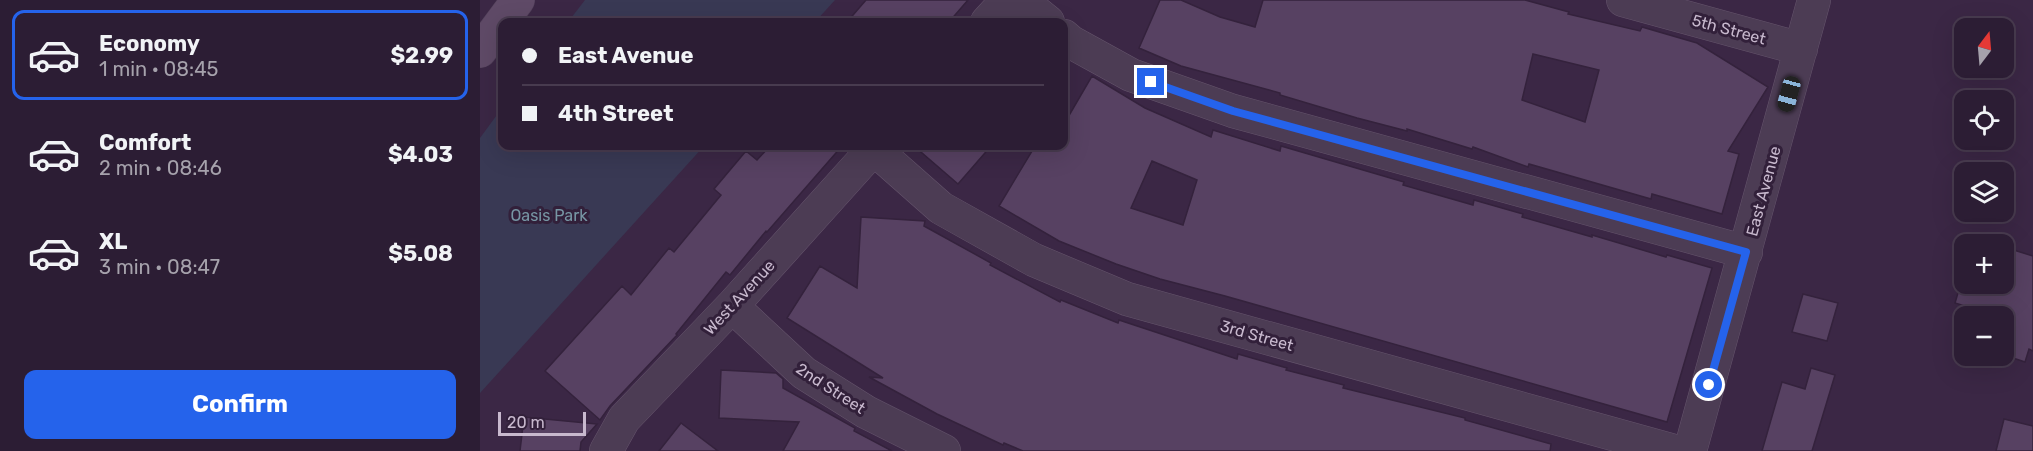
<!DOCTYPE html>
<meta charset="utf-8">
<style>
body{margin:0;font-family:Rubik,sans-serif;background:#382a40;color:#f1f3f6;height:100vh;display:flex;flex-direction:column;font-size:22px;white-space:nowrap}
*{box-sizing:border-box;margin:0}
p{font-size:20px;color:#a6a2ac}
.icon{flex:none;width:33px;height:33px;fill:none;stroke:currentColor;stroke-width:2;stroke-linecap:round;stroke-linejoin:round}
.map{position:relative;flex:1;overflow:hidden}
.side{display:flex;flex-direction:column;background:#2c1d34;width:480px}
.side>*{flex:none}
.hud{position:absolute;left:18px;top:18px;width:570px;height:132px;border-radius:12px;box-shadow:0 6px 24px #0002,0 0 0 2px #483b4f;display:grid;align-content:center;height:132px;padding:0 24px;background:#2c1d34}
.needle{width:39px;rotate:16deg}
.buttons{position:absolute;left:1474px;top:18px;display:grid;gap:12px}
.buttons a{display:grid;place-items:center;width:60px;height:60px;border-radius:12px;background:#2c1d34;box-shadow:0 6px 24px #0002,0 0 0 2px #483b4f;font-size:30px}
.scale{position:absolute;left:18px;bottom:15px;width:88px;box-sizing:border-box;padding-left:6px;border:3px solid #c8b9ce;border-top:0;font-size:16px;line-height:21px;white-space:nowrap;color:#c8b9ce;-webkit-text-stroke:4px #32203a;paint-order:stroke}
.end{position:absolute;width:27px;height:27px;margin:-14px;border:8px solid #2563eb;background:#fff;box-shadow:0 0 0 3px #fff}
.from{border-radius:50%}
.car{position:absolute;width:18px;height:36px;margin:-18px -9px;border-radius:8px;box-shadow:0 0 4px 2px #0007;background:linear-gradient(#222 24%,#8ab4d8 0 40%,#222 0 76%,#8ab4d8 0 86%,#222 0)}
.hud b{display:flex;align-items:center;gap:21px;height:57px;font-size:22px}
.hud b+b{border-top:2px solid #483b4f}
.hud i{width:15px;height:15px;background:#f1f3f6}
ul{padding:10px 0 0;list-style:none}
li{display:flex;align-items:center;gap:18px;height:90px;margin:0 12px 9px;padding:0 12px;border:3px solid transparent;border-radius:12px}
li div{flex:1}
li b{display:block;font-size:22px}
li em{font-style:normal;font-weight:700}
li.selected{border-color:#2563eb}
li>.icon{width:54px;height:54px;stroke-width:1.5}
.button{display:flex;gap:12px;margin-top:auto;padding:12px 24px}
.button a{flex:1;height:69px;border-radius:12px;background:#2563eb;color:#fff;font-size:24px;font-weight:700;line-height:69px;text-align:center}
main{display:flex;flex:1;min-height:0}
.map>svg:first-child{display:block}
.green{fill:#393954}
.building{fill:#574162;stroke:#34223c;stroke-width:1.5;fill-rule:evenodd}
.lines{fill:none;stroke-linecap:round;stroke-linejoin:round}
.minor-casing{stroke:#65546c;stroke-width:34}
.secondary-casing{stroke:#53425b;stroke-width:34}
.minor{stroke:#4c3c54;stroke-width:33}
.secondary{stroke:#5f4a67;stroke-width:33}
.route{stroke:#2563eb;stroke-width:8}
.labels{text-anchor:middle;stroke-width:6;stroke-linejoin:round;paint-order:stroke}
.street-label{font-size:16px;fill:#c8b9ce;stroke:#32203a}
.park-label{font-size:16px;fill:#7796a4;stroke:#32203a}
</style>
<main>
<section class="side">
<ul>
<li class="selected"><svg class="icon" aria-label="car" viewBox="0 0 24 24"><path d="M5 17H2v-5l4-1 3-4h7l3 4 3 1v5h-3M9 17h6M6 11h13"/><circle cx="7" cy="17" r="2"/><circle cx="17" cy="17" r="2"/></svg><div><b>Economy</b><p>1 min · 08:45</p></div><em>$2.99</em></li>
<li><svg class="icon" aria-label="car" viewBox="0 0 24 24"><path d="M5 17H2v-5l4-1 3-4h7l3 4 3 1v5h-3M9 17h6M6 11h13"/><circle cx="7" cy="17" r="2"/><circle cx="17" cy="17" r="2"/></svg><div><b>Comfort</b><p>2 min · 08:46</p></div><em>$4.03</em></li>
<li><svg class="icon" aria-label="car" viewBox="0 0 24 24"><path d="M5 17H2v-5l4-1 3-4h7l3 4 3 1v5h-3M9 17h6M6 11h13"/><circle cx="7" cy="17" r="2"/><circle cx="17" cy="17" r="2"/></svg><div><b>XL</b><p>3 min · 08:47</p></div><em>$5.08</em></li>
</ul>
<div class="button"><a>Confirm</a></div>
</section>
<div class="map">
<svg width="1553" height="451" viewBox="0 0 1553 451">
<rect width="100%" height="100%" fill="#3b2745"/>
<path class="green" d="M105,0H355L335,22H88Z
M22,108V146H224L0,393V138Z"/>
<path class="building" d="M386,0H488L469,22H367Z
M680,0H701L740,17L775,27L783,0H1045L1089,12L1088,14L1160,31L1162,27L1217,43L1288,87L1248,151L1259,154L1242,214L1172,194L1171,199L1049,164L1048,167L993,147L992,149L927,129V131L877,118L800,95V93L701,66L659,48ZM1053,54L1119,70L1105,122L1042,100Z
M612,76L665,108L731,137L733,130L800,151L801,146L924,182L923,185L993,205L994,200L1043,214L1042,217L1112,237V235L1186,257L1187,255L1232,268L1187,422L745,296L680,279L636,264L579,241L519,206L555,146H584V124ZM672,161L717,180L703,225L651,208Z
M290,146H362L287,232L286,231L250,275L246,272L196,334L197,335L130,406L120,420L65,371L142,286L151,295L189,248L194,252L241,195L234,189L266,151L277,160Z
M434,146H511L478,184Z
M381,217L445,221L444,226L511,263L510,265L580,302L581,300L638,323L639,320L757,359L758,354L807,368L806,370L864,385L863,388L985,418V420L1071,444L1070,451H543L524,443L523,445L457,414L389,377L403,378L307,318L340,266L377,288Z
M1495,237L1517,244H1492Z
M1524,247L1553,256V351L1549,349L1545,362L1524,355V316H1517L1475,303L1485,269V284H1524Z
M1323,294L1358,303L1347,341L1312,332Z
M1331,368L1355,375L1332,451H1282L1302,382L1325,389Z
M241,370L296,373L303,379V388L375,428L374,431L412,451H303L319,422L239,418Z
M44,417L117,424L101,442L100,451H40Z
M1524,419L1553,426V451H1516Z
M201,423L238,451H179Z"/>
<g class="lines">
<defs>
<path id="minor" d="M541,0L568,22
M1143,0L1321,49
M507,22L527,0
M584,36L591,42L651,75L753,111L1266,252
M393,148L461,208L554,260L647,299L1194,451
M252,306L324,373L386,412L464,451
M126,451L144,419L252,306L396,146
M1210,451L1334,0"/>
<path id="secondary" d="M0,51L38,0"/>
</defs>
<use href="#minor" class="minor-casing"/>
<use href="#secondary" class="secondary-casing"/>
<use href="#minor" class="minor"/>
<use href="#secondary" class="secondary"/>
</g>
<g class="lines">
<path class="route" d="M671,82L753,111L1266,252L1229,385"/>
</g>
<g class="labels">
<g class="street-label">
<text transform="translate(1249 29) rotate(15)" y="6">5th Street</text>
<text transform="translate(1283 191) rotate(-75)" y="6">East Avenue</text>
<text transform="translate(259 297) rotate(-47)" y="6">West Avenue</text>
<text transform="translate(777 335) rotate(16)" y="6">3rd Street</text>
<text transform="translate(351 388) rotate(33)" y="6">2nd Street</text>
</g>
<g class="park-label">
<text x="69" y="221">Oasis Park</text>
</g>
</g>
</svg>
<div class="buttons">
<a><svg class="needle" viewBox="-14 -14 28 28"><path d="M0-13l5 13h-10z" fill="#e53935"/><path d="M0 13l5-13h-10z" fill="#a6a2ac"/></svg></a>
<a><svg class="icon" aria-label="locate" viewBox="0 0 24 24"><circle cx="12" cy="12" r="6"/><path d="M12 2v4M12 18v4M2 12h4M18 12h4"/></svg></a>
<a><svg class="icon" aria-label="layers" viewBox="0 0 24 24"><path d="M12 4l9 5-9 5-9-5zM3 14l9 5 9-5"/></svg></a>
<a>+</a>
<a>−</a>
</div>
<div class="scale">20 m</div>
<i class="end from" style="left:1229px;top:385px"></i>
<i class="end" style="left:671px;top:82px"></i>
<i class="car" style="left:1309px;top:94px;rotate:195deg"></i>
<div class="hud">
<b><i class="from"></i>East Avenue</b>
<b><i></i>4th Street</b>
</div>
</div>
</main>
